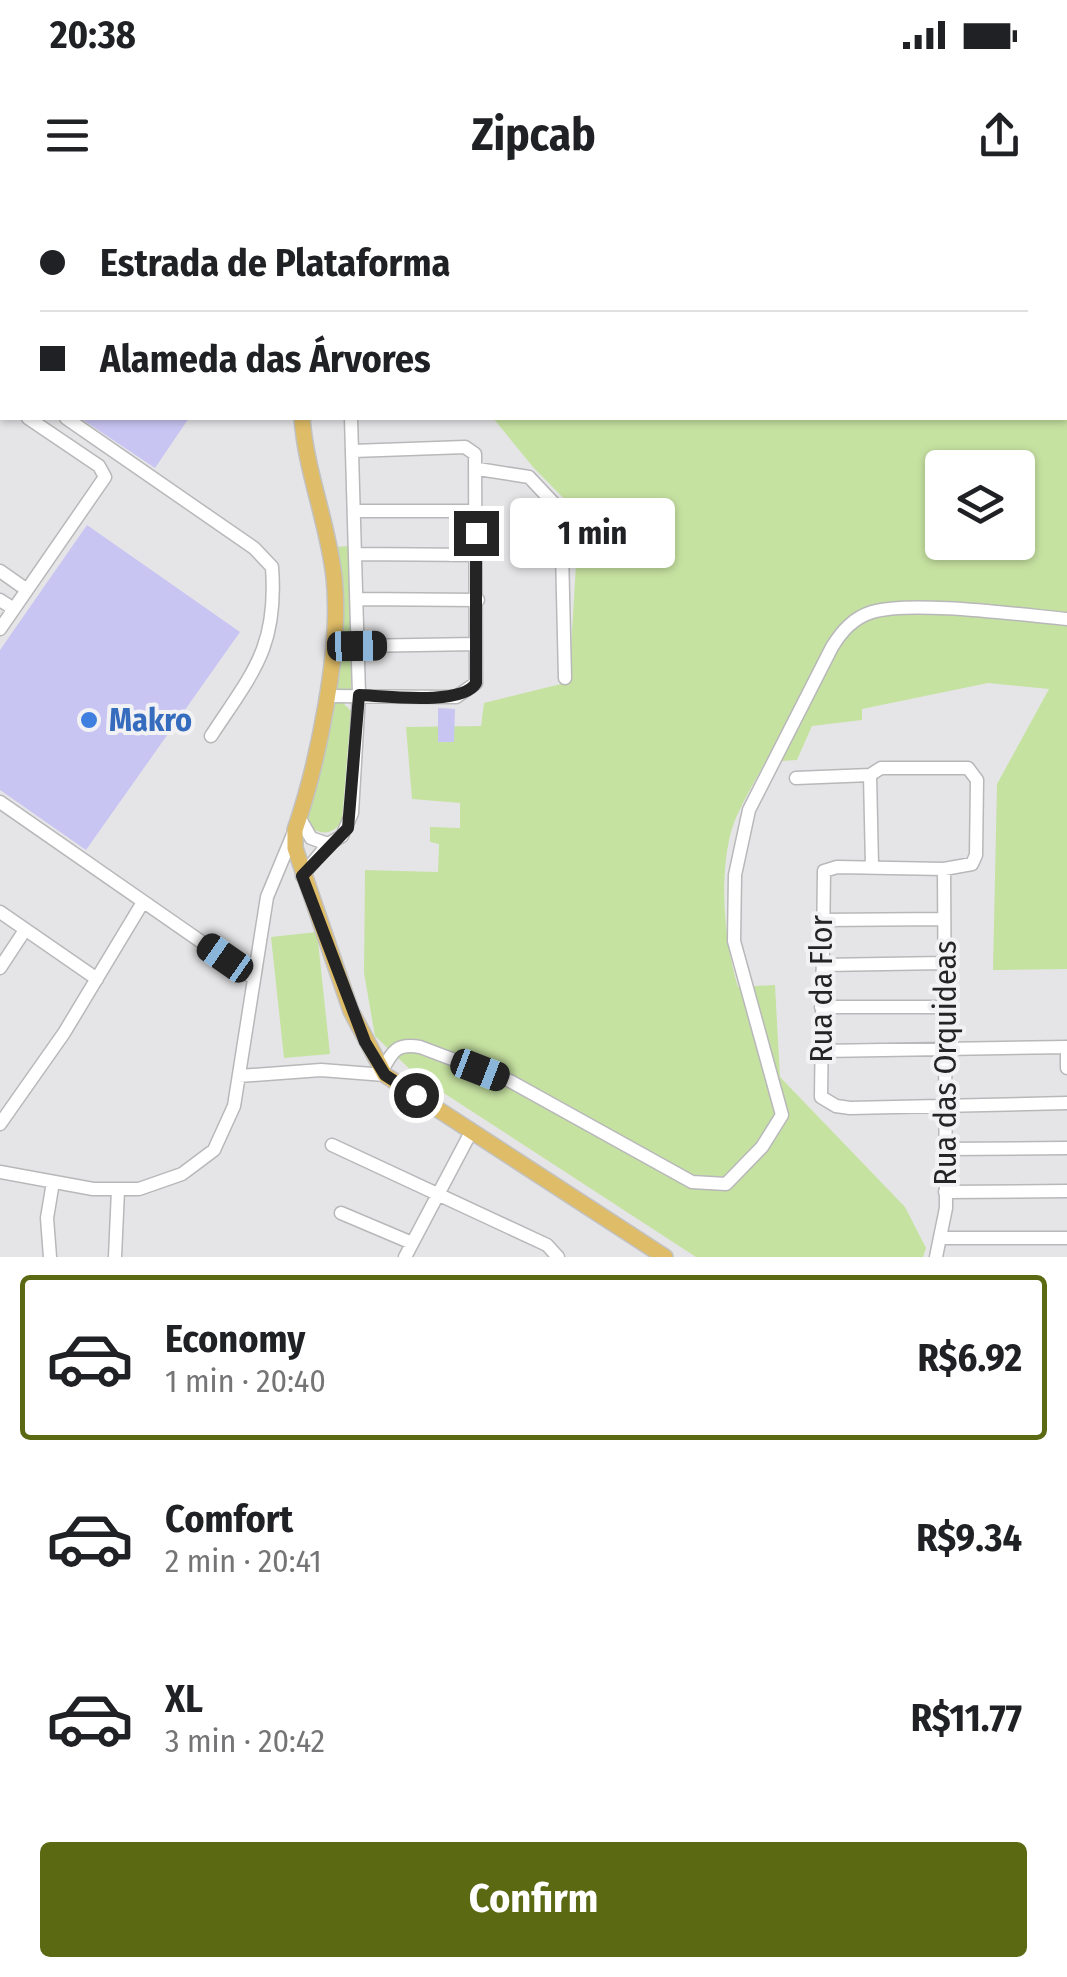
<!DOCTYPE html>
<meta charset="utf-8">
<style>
body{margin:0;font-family:"Fira Sans Condensed",sans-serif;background:#f2f2f2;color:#202124;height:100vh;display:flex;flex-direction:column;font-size:38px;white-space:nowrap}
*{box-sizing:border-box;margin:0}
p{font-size:32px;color:#757577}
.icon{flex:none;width:55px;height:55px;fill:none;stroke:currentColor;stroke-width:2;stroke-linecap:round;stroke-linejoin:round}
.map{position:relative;height:1057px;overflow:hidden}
.side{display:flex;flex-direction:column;background:#fff;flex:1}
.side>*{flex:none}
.banner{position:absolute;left:0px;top:0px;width:1068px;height:220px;box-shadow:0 2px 8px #0004;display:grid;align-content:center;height:220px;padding:0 40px;background:#fff}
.controls{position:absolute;left:925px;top:250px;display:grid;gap:20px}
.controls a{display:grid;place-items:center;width:110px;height:110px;border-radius:10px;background:#fff;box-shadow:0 2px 8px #0004;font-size:50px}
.end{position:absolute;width:45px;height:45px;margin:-22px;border:12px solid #242425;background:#fff;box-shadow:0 0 0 5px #fff}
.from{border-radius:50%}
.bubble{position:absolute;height:70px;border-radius:10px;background:#fff;box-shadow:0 2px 8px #0004;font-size:32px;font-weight:700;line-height:70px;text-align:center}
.car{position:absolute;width:30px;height:60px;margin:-30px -15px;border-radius:12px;box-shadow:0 0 8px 2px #0007;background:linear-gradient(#222 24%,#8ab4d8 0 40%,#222 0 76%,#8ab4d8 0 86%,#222 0)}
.banner b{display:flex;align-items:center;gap:35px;height:95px;font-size:38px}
.banner b+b{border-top:2px solid #e0e0e0}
.banner i{width:25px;height:25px;background:#202124}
ul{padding:18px 0 0;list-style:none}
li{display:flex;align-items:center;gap:30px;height:165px;margin:0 20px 15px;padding:0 20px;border:5px solid transparent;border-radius:10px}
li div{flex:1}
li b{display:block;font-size:38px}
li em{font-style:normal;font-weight:700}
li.on{border-color:#5a6912}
li>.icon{width:90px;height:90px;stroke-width:1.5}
.cta{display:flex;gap:20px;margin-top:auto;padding:20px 40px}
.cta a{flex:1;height:115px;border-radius:10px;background:#5a6912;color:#fff;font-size:40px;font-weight:700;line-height:115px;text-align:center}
.status{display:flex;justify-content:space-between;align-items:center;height:70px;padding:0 50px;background:#fff;direction:ltr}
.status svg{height:28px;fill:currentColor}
header{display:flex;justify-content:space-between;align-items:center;height:130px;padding:0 40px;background:#fff;font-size:45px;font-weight:700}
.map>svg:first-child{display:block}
.green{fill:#c6e2a1;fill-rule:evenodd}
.building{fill:#c9c5f3}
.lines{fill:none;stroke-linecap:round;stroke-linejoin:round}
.minor-casing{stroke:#b8b8ba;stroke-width:15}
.major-casing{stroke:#c2c2c2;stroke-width:18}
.minor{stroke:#fff;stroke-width:12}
.major{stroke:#dfbc67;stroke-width:15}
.route{stroke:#242425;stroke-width:12}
.shop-dot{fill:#3f7fe0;stroke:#f2f2f4;stroke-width:4}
.labels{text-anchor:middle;stroke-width:8;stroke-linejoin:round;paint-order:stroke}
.shop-label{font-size:32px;font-weight:bold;fill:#366cbe;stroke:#f2f2f4;text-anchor:start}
.street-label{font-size:32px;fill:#242425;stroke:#f2f2f4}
</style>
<div class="status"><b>20:38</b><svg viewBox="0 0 49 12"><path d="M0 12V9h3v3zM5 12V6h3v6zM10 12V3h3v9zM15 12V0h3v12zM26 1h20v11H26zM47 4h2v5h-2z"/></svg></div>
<header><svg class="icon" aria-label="menu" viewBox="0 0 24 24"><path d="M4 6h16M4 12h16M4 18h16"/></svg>Zipcab<svg class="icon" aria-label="share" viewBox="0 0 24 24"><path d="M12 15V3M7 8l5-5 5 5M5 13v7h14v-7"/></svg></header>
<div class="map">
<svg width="1067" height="1057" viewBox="0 0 1067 1057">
<rect width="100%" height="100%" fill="#e5e5e7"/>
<path class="green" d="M914,0H1067V769L993,770L997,584L1049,489L988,483L862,509V520L812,526L797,560L765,562C754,584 738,608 731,632C719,678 724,742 738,787L775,785L780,877L905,1007L926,1048L923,1057H696L416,875L375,836L364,773L365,670L438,672L439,644L430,642V627L460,628V603L412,599L406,527L481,526L484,503L569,482L579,314L533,267L493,218H1065V2ZM942,268H1018V342H942Z
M350,346L351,489H333L335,347Z
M341,501L351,511L342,620C336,632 325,636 313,629L306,614L332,503Z
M317,732L330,854L284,858L271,737Z"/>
<path class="building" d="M80,218H189L155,268Z
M87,325L240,432L86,650L0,590V450Z
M438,508L455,509L454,542H438Z"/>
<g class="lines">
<defs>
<path id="minor" d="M1,0L5,2
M99,0L103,2
M337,0L338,2
M702,0L704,2
M617,2L621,0
M2,146V145
M0,169L2,171
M0,198L2,200
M66,218L254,348L272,367C278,447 253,472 211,536
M478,269L529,277L561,311L565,478
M355,311H475
M356,354L477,355
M0,371L27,390
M356,399L478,400
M0,400L14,409
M0,429L105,277L99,266L28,218
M357,446L476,444
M326,496L456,497L476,483L475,254L465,247L353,251
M870,575L872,666
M796,578L870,575L881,568H968L977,580L976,655L972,664L944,669L837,667L824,671L821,897L836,906L850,908L1067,903
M0,602L252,777
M299,617L311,638L328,644
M302,676L328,644L342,636L352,613L359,495L351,218
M0,712L97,779
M821,720L944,719
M823,765L944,763
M0,768L25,730
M821,807H944
M1067,847V868
M822,851L1067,847
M382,871C392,851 397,843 420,847L510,881L692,982L726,984L762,947L782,915L734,741L735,675L749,610L832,447C842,431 853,418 872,412C912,400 1022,415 1067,419
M239,876L321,870L385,875
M0,924L64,833L143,702
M332,945L547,1045L558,1057
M946,949L1067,948
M0,972L93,989H139L182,974L214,950L234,906L267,697L294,632
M945,992L1067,991
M341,1013L412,1043
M943,1038H1067
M50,1057L47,1018L53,982
M115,1057L118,990
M405,1057L471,932
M936,1057L946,1008L944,669"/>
<path id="major" d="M437,2L441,0
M302,218C306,272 328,323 334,377C342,447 318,563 295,630V648L351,811L385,875L665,1057"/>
</defs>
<use href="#minor" class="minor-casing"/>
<use href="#major" class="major-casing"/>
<use href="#minor" class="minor"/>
<use href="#major" class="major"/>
</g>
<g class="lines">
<path class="route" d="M416,895L385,875L365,842L302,676L348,628L359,495C385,496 463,506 476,483V333"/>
</g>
<circle class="shop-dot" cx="89" cy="520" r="10"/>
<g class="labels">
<g class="shop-label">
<text x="109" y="531">Makro</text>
</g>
<g class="street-label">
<text transform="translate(821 789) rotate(-90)" y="11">Rua da Flor</text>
<text transform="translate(945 863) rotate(-90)" y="11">Rua das Orquideas</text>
</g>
</g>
</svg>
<div class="controls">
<a><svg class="icon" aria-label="layers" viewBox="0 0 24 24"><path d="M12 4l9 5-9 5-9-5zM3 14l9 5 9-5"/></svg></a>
</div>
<i class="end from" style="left:416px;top:895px"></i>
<i class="end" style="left:476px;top:333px"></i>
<div class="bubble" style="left:510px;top:298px;width:165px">1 min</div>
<i class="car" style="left:357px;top:446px;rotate:89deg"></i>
<i class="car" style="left:225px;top:758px;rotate:305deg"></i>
<i class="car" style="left:480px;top:870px;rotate:111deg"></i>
<div class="banner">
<b><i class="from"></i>Estrada de Plataforma</b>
<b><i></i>Alameda das Árvores</b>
</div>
</div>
<section class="side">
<ul>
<li class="on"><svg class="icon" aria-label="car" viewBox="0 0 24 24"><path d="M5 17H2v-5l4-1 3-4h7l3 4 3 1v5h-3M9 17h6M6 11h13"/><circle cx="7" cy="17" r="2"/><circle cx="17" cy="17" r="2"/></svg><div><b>Economy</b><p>1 min · 20:40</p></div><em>R$6.92</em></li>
<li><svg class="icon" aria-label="car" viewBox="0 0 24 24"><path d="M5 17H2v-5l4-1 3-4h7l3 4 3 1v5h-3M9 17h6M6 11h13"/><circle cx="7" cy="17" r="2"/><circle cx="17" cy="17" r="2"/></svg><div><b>Comfort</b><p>2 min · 20:41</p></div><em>R$9.34</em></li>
<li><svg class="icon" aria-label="car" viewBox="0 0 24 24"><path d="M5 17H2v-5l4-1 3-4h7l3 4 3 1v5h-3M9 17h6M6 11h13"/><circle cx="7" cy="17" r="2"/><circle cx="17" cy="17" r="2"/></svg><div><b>XL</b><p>3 min · 20:42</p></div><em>R$11.77</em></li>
</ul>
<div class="cta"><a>Confirm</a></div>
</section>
